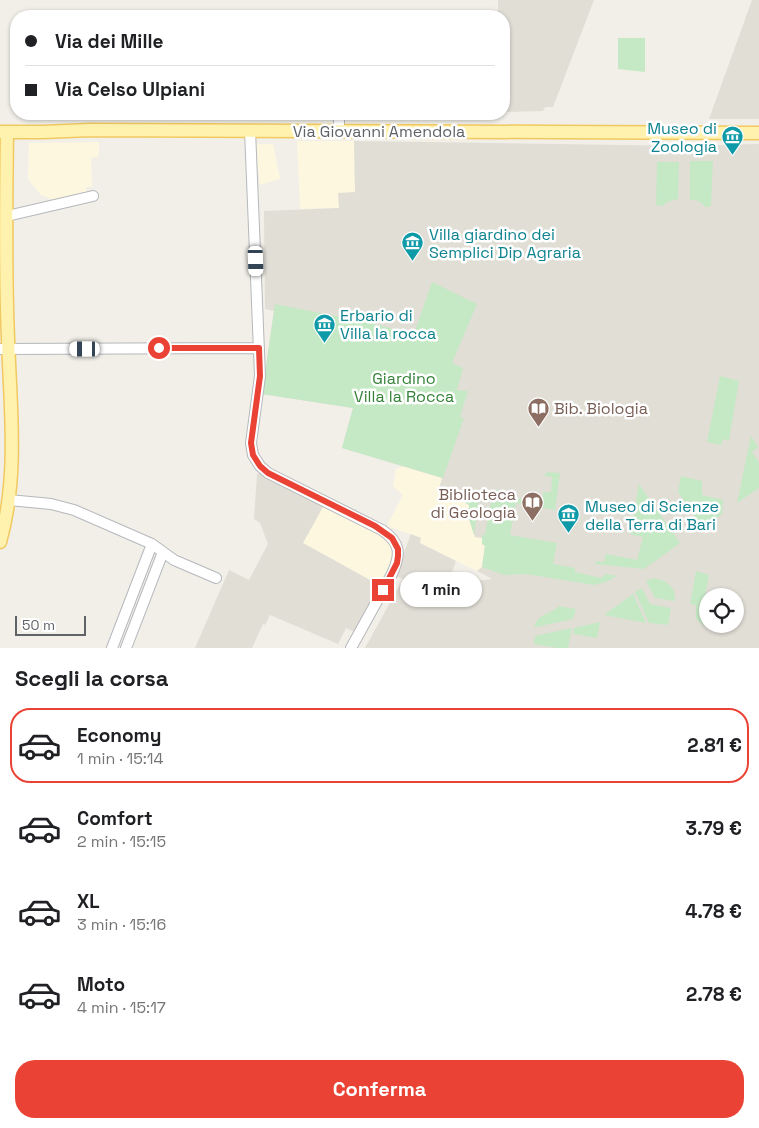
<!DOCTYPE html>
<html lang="it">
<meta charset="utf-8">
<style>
body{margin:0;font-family:"Space Grotesk",sans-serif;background:#f2f2f2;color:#202124;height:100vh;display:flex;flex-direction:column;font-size:19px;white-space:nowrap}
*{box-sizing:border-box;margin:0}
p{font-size:16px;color:#757577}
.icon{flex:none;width:28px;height:28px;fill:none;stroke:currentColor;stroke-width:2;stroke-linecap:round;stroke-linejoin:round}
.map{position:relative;height:648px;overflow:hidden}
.panel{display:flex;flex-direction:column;background:#fff;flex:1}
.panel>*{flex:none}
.guide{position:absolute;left:10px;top:10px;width:500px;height:110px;border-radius:20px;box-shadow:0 1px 4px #0004;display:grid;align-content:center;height:110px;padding:0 15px;background:#fff}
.fabs{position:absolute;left:699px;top:588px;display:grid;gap:10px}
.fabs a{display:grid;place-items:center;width:45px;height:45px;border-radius:50%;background:#fff;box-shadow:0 1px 4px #0004;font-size:25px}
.scale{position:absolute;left:15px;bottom:12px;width:71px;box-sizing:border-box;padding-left:5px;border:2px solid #5f6368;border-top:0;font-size:14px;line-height:18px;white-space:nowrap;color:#5f6368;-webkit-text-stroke:4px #fff;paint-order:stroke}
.end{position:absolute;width:22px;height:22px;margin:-11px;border:6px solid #ea4335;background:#fff;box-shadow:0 0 0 2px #fff}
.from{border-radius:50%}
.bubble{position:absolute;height:35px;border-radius:18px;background:#fff;box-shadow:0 1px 4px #0004;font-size:16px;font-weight:700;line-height:35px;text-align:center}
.car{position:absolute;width:15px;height:30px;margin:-15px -8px;border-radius:6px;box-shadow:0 0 4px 1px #0007;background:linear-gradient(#fff 24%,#345 0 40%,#fff 0 76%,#345 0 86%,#fff 0)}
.guide b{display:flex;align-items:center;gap:18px;height:48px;font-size:19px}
.guide b+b{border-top:1px solid #e0e0e0}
.guide i{width:12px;height:12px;background:#202124}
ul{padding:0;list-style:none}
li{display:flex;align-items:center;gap:15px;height:75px;margin:0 10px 8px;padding:0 5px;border:2px solid transparent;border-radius:20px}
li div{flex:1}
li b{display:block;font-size:19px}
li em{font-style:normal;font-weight:700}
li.selected{border-color:#ea4335}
li>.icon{width:45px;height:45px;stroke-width:1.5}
h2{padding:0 15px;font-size:22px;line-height:60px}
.cta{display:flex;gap:10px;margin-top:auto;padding:10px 15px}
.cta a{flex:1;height:58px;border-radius:20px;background:#ea4335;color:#fff;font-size:20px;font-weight:700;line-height:58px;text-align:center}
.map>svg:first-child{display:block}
.commercial{fill:#fef7e0}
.education{fill:#e1ded6;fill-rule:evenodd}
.green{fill:#c5e8c5}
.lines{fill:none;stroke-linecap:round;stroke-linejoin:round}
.minor-casing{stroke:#b5b8bc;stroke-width:12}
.major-casing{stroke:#f2c960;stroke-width:15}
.minor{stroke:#fff;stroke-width:10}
.major{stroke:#fff2af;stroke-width:12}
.route{stroke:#ea4335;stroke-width:6}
.labels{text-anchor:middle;stroke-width:5;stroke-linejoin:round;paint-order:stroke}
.culture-label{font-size:16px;fill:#0d838f;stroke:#fff;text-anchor:start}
.street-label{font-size:16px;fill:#5f6368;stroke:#fff}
.park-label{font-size:16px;fill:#348238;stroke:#fff}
.education-label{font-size:16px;fill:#785e54;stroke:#fff;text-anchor:start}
</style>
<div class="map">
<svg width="759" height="648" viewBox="0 0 759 648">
<rect width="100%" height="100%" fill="#f1efe8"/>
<path class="commercial" d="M297,141H354L355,193L339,208L300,209Z
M99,142V155L97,157L91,158L92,187H86V193L53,200L41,195L28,179L29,143Z
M255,144H273L280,179L260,185Z
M404,466L443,478L447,494L464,500L466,504L469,505V508L467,513L469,520L482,538L485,546L482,567L477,571L419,543L421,538L387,526L403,495L393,486L396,469Z
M324,505L382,534L389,543L393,555L392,561L379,585L303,543Z"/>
<path class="education" d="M498,0H594L553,107H545L543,111L504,112V16H498Z
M752,0H759V119H709Z
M354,141L685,146L759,144V648H365L403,579L395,576L411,534L421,538L420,543L456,561L446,588L461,583L492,579L477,571L482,567L485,546L482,544V538L475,537L467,512L469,508V505L454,496L453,498L447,494L438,491L442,478L342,448L353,408L262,394L274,311L265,309L264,211L339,208L338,193L355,192ZM708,596H735V624H708Z
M260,473L324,505L303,543L379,585L355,632L346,628L338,644L270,615L265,625L263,624L252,648H195L229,570L249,580L268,544L260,523L254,519L257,474Z"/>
<path class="green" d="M618,38H645V72L618,69Z
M690,161H713L711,205L709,207H705C701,201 697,200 690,200Z
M657,162H679L678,199L667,202L663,206L656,205Z
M432,282L477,304L452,363L463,368L457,390L468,391L460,417L464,418L443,478L342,448L353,408L262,394L275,304L370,323L414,334Z
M720,376L739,381L729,441L723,439L721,445L707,442Z
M751,436L758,447L752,452L759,463V488L737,503Z
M547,472L560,473L555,510L516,503L510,535L557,543L553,564L575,568V572L601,578L606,574L617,576L606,582L594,585L526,574L504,575L482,567L485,546L482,544V535H485L491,500L488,499L489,492L491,490H504V498L543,500V492H551L552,477L544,476Z
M681,476L702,481V495L723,500L722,514L708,525L702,527L678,492Z
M639,484L680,543L644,569L595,564L596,561L604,562L606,554L637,560L643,537L630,534Z
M440,487L459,496L470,497V490L480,492L474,535L467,512L469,508V505L454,496L453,498L447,494L438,491Z
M696,571L709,575L703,608L707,609L708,624H725L724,629L703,625L696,619V605L690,604Z
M654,578C667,580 676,587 675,601L655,598L646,581Z
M642,588L650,604L671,608L668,625L649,623L635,592Z
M633,594L646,623L604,615Z
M559,606L576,609L573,619L536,627L534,626C540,612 552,614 559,606Z
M600,622L597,638L573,634L574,628Z
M572,628L568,648H557L534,644L535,636Z"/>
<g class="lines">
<defs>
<path id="minor" d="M339,114V132
M250,130L260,376L251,443L253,455L260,466L268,473L382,530C401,543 401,554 392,574L351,648
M7,216L93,196
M0,349L259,348
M9,500L51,504L74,510L152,544L174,560L216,578
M112,648L152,544
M126,648L163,552"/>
<path id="major" d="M0,132H43L90,130L759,133
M0,542C19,475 10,406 8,338C5,269 6,200 7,132"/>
</defs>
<use href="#minor" class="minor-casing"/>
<use href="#major" class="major-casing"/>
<use href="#minor" class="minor"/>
<use href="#major" class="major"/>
</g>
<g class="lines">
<path class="route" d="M159,348H259L260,376L251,443L253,455L260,466L268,473L375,526L392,538L398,549V556L397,563L383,590"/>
</g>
<defs>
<symbol id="museum-pin" viewBox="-11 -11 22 30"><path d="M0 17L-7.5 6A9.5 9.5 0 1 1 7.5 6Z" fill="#0f9aa8" stroke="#fff"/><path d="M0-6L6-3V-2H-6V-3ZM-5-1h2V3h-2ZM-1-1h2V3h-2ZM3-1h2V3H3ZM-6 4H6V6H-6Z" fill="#fff"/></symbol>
<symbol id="library-pin" viewBox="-11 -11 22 30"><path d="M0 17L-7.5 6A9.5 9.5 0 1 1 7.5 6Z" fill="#8d6e63" stroke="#fff"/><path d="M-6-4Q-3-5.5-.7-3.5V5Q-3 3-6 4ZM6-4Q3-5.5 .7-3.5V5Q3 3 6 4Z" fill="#fff"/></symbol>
</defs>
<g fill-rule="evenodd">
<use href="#museum-pin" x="720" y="124" width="25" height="34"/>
<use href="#museum-pin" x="400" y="230" width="25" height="34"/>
<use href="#museum-pin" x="312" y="312" width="25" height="34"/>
<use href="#library-pin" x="526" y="396" width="25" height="34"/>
<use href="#library-pin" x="520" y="490" width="25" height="34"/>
<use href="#museum-pin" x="556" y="502" width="25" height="34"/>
</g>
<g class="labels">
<g class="culture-label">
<text x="717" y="134" text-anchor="end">Museo di<tspan x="717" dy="18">Zoologia</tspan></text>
<text x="429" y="240">Villa giardino dei<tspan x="429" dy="18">Semplici Dip Agraria</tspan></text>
<text x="340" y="321">Erbario di<tspan x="340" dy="18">Villa la rocca</tspan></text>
<text x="585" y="512">Museo di Scienze<tspan x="585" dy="18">della Terra di Bari</tspan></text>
</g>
<g class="street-label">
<text x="379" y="137">Via Giovanni Amendola</text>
</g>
<g class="park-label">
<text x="404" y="384">Giardino<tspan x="404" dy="18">Villa la Rocca</tspan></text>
</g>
<g class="education-label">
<text x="554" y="414">Bib. Biologia</text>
<text x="516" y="500" text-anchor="end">Biblioteca<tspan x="516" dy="18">di Geologia</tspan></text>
</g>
</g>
</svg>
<div class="fabs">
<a><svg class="icon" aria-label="locate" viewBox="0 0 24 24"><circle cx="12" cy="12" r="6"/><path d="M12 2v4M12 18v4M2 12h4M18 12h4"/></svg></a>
</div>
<div class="scale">50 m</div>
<i class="end from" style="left:159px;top:348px"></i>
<i class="end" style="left:383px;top:590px"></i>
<div class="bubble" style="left:400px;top:572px;width:82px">1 min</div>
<i class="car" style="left:256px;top:261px;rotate:178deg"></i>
<i class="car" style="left:85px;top:349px;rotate:270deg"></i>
<div class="guide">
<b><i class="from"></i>Via dei Mille</b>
<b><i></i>Via Celso Ulpiani</b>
</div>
</div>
<section class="panel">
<h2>Scegli la corsa</h2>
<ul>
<li class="selected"><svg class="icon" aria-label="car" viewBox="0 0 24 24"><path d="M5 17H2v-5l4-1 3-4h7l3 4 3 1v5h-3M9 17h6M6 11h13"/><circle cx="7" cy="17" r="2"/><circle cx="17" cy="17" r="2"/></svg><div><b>Economy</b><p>1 min · 15:14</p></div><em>2.81 €</em></li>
<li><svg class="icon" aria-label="car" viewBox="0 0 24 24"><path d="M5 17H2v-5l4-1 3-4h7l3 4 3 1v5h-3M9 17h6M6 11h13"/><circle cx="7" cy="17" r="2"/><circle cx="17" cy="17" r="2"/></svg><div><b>Comfort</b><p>2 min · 15:15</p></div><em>3.79 €</em></li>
<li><svg class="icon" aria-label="car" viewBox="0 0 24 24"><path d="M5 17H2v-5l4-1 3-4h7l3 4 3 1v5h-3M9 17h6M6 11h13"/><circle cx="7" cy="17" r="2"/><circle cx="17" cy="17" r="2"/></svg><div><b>XL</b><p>3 min · 15:16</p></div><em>4.78 €</em></li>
<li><svg class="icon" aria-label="car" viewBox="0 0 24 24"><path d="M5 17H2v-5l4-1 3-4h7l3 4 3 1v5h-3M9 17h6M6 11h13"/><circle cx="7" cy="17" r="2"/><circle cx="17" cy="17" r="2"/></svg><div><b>Moto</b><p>4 min · 15:17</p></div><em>2.78 €</em></li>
</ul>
<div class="cta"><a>Conferma</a></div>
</section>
